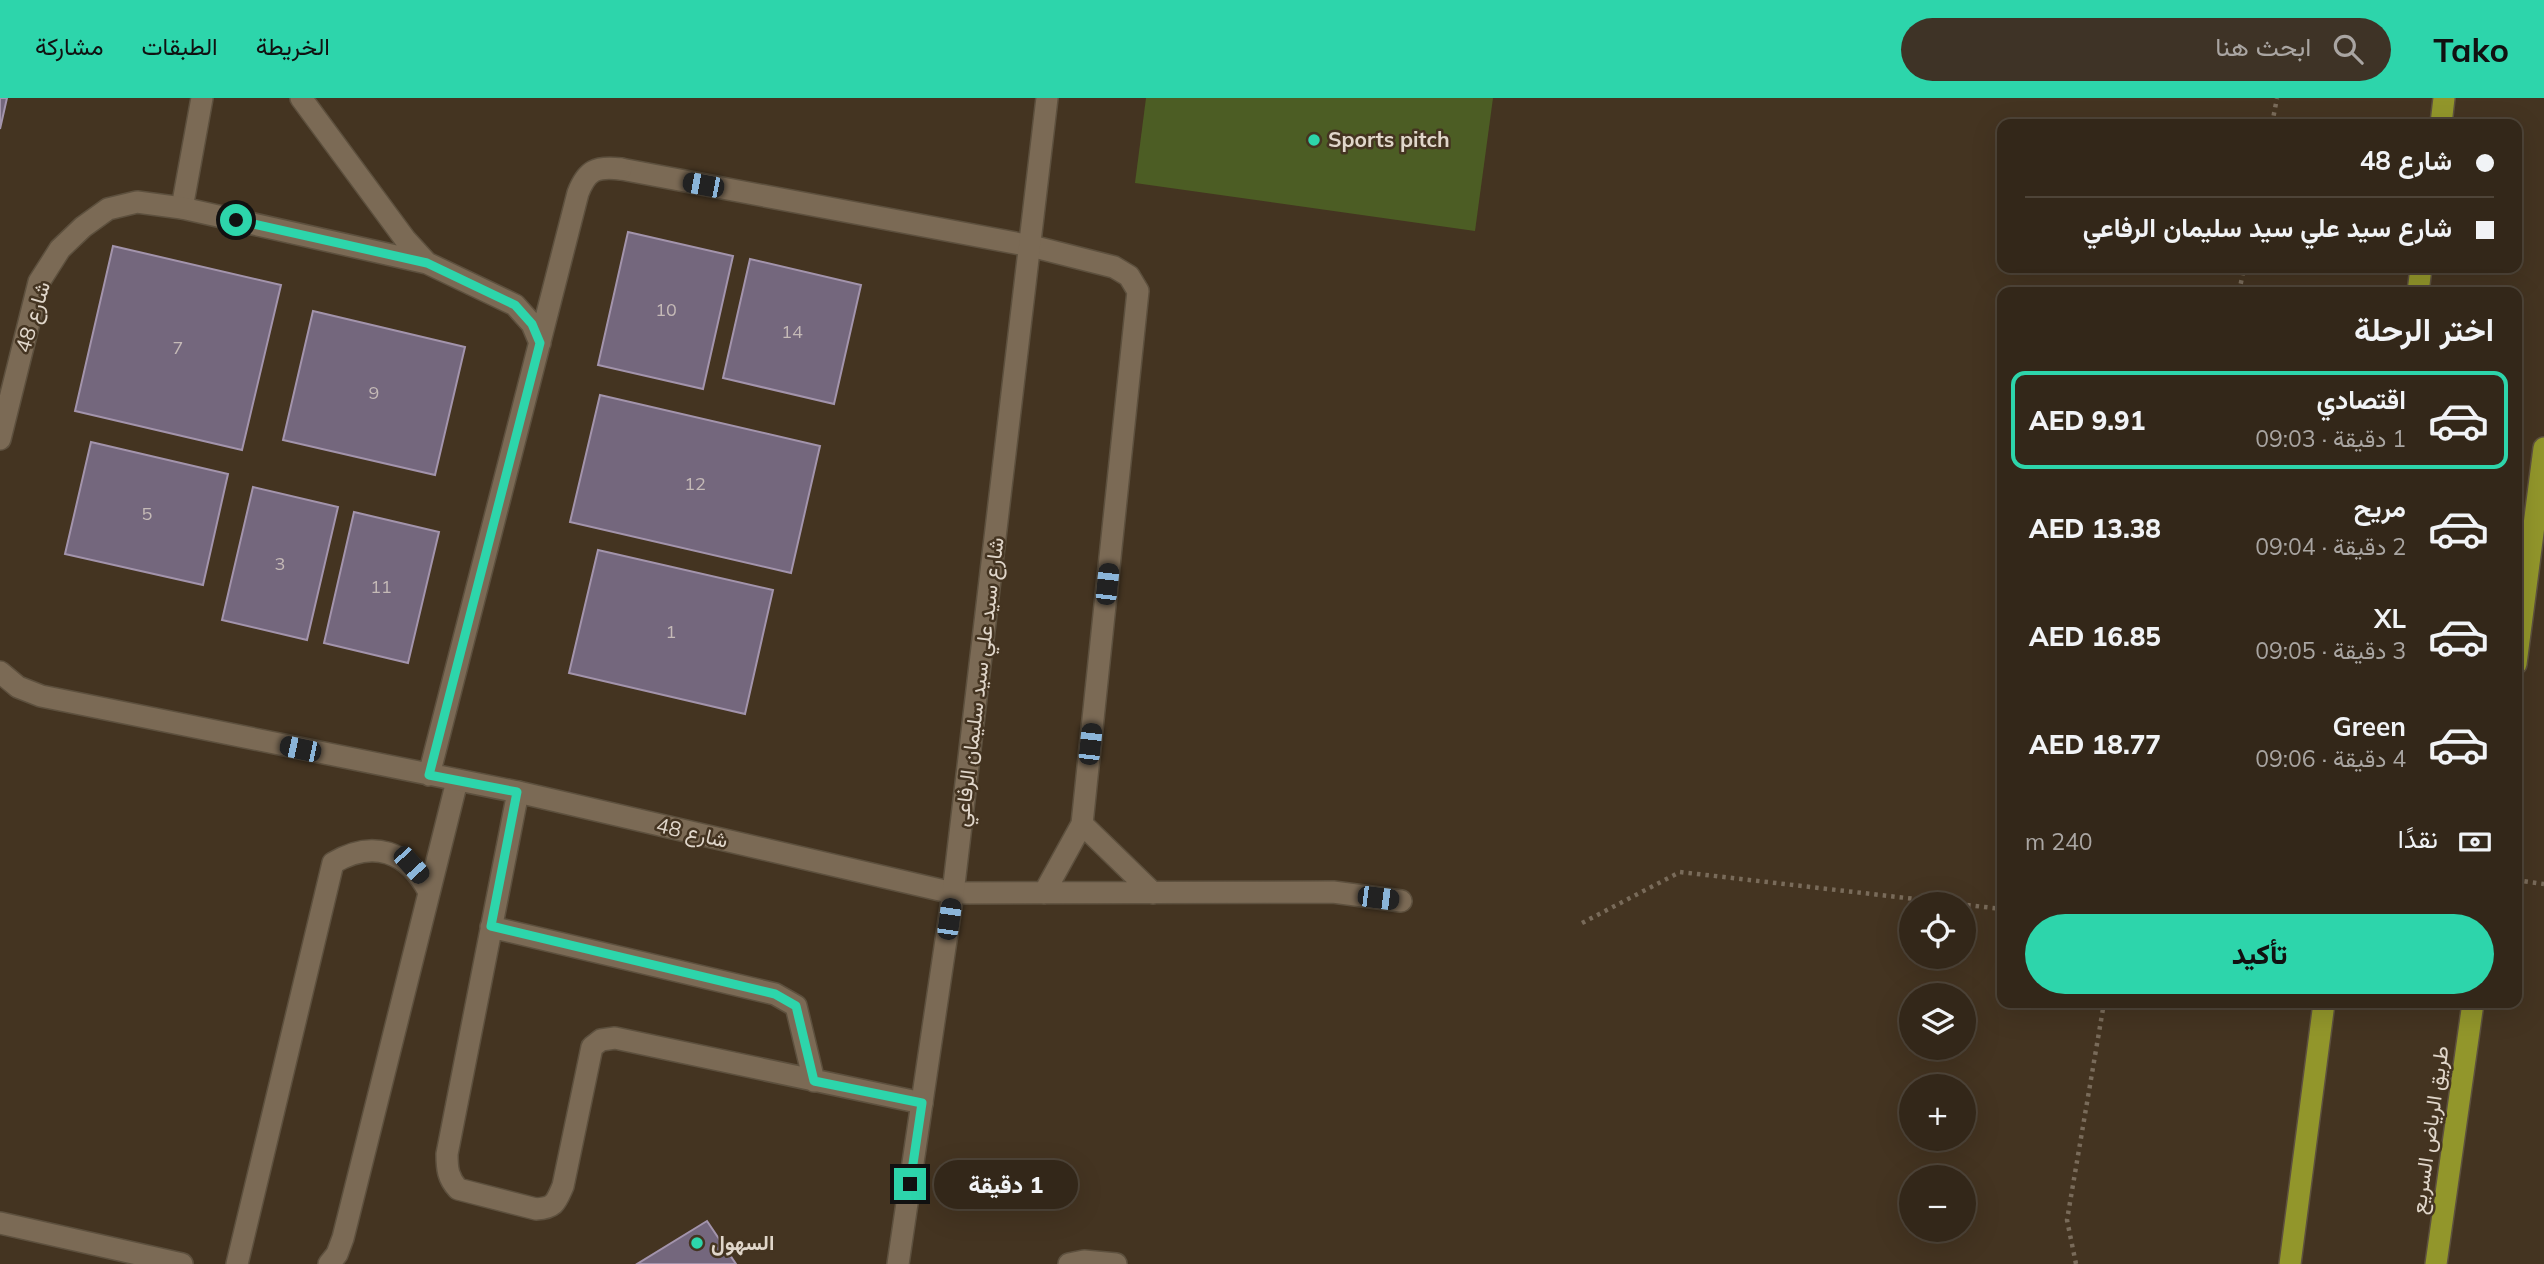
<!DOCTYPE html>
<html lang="ar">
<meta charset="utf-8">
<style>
body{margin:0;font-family:Mulish,Vazirmatn,sans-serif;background:#3e3326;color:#f1f3f6;direction:rtl;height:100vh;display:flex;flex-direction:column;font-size:26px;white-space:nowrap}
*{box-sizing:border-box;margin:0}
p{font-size:23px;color:#a9a5a2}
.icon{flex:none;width:38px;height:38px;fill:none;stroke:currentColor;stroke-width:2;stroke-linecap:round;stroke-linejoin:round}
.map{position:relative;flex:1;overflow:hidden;direction:ltr}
.panel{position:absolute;left:1997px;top:189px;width:525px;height:721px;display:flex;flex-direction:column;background:#332719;border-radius:14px;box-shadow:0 7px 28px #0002,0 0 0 2px #4e4438;direction:rtl}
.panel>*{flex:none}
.top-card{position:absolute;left:1997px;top:21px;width:525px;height:154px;border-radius:14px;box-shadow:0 7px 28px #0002,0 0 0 2px #4e4438;direction:rtl;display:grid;align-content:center;height:154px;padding:0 28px;background:#332719}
.fabs{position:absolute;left:1899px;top:794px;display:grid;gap:14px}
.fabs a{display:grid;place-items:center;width:77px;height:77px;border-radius:50%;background:#332719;box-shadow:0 7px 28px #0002,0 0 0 2px #4e4438;font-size:35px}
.end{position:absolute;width:32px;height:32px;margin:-16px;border:9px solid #2dd5ab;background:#111;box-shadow:0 0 0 4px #111}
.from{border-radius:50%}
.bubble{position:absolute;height:49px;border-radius:24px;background:#332719;box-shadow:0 7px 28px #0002,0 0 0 2px #4e4438;font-size:23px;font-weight:800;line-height:49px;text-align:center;direction:rtl}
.car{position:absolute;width:21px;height:42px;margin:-21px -10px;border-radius:9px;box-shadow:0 0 5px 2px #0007;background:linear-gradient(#222 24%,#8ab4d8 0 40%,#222 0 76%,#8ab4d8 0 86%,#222 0)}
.top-card b{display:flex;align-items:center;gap:24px;height:66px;font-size:26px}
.top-card b+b{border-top:2px solid #4e4438}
.top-card i{width:18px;height:18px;background:#f1f3f6}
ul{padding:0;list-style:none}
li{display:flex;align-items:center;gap:21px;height:98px;margin:0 14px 10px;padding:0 14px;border:4px solid transparent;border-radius:14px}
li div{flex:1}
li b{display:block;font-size:26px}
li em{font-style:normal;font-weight:800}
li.active{border-color:#2dd5ab}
li>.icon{width:63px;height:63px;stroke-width:1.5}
h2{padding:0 28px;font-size:32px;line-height:84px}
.pay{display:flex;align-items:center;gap:18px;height:77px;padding:0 28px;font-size:26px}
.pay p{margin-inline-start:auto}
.action{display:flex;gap:14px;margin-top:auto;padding:14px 28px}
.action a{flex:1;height:80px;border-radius:42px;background:#2dd5ab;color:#111;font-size:28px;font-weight:800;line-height:80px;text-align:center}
header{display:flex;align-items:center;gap:42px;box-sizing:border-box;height:98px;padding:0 35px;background:#2dd5ab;color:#111}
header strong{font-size:33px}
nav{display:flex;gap:38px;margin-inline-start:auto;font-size:24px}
.search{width:490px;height:63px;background:#3e3326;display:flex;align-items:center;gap:18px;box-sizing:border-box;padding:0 24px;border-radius:38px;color:#a9a5a2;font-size:26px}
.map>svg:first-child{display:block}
.green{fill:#4c5d24}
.building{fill:#74677d;stroke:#a394ac;stroke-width:2}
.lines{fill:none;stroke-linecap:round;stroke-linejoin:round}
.lane-casing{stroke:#5d503e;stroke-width:24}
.street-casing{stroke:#5d503e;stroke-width:24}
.secondary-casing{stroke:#5d503e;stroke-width:24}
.highway-casing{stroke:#5d503e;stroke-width:24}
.path{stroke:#796b5a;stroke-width:4.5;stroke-dasharray:3.5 5;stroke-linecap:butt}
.lane{stroke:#7b6a55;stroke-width:21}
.street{stroke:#7b6a55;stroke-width:21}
.secondary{stroke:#7b6a55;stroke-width:21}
.highway{stroke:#92962b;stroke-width:21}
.route{stroke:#2dd5ab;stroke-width:9}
.poi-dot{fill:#2dd5ab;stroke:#443421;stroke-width:2.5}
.labels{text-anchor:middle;stroke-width:5;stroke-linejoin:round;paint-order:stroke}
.number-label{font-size:18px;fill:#c5bab7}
.poi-label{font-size:21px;font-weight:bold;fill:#e0d6ca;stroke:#443421;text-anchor:start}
.street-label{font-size:21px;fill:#e0d6ca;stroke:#443421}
</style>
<header>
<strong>Tako</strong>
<div class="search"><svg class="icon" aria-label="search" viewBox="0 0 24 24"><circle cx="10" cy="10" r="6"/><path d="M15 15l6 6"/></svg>ابحث هنا</div>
<nav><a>الخريطة</a><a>الطبقات</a><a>مشاركة</a></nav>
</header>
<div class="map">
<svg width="2544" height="1166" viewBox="0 0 2544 1166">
<rect width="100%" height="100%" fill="#443421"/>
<path class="green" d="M1146,0H1493L1475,133L1135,85Z"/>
<path class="building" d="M0,0H7L0,31Z
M628,134L733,158L703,291L598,267Z
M113,148L281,187L242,352L75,313Z
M750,161L861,187L834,306L723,280Z
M313,213L465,249L435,377L283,342Z
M600,297L820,348L791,475L570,424Z
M91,344L228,376L203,487L65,456Z
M253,389L338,409L307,542L222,522Z
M354,414L439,434L408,565L324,545Z
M598,452L773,492L745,616L569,575Z
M707,1123L736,1166H637Z"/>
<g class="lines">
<defs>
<path id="lane" d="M621,71L1031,148L1114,169L1129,178L1138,193L1082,726L1044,795
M182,110L202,0
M518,694L447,1056C447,1071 448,1080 458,1091L536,1111C555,1110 556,1104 563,1088L592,949L601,942L615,940L922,1005
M1082,726L1153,795
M953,795L1333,794L1401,803
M491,829L775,896L796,908L814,983
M0,1125L182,1166
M237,1166L333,765C373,741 408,753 429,794
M329,1166L337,1156L343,1140L457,683
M1069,1166L1084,1163L1116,1166"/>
<path id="street" d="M301,0L405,141L427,165L515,207L532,226L540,245
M0,341L39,184L60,151L83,129L108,111L137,104L182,110L427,165
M0,574L18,589L41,598L518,694L953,795
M429,677L578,95C587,72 596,68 621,71"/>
<path id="secondary" d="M898,1166L953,795L1047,0"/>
<path id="highway" d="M2441,26L2444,0
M2418,194L2421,170
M2516,566L2544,350
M2290,1166L2324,905
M2436,1166L2473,905"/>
</defs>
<use href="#lane" class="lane-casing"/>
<use href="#street" class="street-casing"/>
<use href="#secondary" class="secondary-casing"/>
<use href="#highway" class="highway-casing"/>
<path class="path" d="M2272,26L2277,0
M2239,194L2244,170
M2516,782L2544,786
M1582,825L1680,774L2002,811
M2076,1166L2067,1122L2104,905"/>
<use href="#lane" class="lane"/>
<use href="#street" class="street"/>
<use href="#secondary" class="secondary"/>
<use href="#highway" class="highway"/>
</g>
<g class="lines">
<path class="route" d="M236,122L427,165L515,207L532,226L540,245L429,677L517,694L491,828L775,896L796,908L814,983L922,1005L910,1086"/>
</g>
<g class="poi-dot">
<circle cx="1314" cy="42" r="7"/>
<circle cx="697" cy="1145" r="7"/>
</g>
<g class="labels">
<g class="number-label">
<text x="666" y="218">10</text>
<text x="792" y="240">14</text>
<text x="178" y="256">7</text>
<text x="374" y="301">9</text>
<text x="695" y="392">12</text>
<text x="147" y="422">5</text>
<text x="280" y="472">3</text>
<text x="381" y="495">11</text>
<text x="671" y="540">1</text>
</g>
<g class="poi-label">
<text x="1328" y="49">Sports pitch</text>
<text x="711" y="1152">السهول</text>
</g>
<g class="street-label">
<text transform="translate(33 219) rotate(-73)" y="7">شارع 48</text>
<text transform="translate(979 584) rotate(-83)" y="7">شارع سيد علي سيد سليمان الرفاعي</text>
<text transform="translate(692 735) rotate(13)" y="7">شارع 48</text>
<text transform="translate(2430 1032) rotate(-82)" y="7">طريق الرياض السريع</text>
</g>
</g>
</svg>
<div class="fabs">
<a><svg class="icon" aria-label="locate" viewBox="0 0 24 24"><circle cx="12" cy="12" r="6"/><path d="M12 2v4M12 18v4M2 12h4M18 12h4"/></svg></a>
<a><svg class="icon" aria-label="layers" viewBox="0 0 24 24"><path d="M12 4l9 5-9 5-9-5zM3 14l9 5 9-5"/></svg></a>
<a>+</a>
<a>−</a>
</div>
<i class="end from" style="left:236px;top:122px"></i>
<i class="end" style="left:910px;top:1086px"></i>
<div class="bubble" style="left:934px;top:1062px;width:144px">1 دقيقة</div>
<i class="car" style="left:703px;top:87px;rotate:281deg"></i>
<i class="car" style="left:1107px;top:486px;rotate:6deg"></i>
<i class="car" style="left:1090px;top:646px;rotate:6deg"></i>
<i class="car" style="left:300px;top:651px;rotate:282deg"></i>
<i class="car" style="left:411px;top:767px;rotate:138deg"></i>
<i class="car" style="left:1378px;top:800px;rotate:97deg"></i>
<i class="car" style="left:949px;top:821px;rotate:8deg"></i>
<div class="top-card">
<b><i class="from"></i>شارع 48</b>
<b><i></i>شارع سيد علي سيد سليمان الرفاعي</b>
</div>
<section class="panel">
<h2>اختر الرحلة</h2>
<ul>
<li class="active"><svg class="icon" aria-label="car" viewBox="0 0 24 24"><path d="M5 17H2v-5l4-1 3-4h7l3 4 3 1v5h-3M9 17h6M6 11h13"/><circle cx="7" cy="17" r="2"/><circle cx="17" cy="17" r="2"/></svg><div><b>اقتصادي</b><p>1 دقيقة · 09:03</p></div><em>AED 9.91</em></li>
<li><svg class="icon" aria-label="car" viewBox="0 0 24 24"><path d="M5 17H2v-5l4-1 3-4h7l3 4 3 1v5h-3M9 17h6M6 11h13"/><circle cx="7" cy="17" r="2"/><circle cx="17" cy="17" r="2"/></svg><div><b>مريح</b><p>2 دقيقة · 09:04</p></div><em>AED 13.38</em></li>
<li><svg class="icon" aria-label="car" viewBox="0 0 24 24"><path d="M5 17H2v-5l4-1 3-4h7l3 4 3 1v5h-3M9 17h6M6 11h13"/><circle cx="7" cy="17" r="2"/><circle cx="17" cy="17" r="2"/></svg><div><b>XL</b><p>3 دقيقة · 09:05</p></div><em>AED 16.85</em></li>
<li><svg class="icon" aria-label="car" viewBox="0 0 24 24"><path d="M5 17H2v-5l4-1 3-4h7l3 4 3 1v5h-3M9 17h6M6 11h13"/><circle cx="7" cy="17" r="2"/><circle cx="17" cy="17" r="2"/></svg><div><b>Green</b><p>4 دقيقة · 09:06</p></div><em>AED 18.77</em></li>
</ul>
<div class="pay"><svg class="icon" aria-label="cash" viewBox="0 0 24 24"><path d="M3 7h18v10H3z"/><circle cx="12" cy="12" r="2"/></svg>نقدًا<p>240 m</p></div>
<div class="action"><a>تأكيد</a></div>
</section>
</div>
